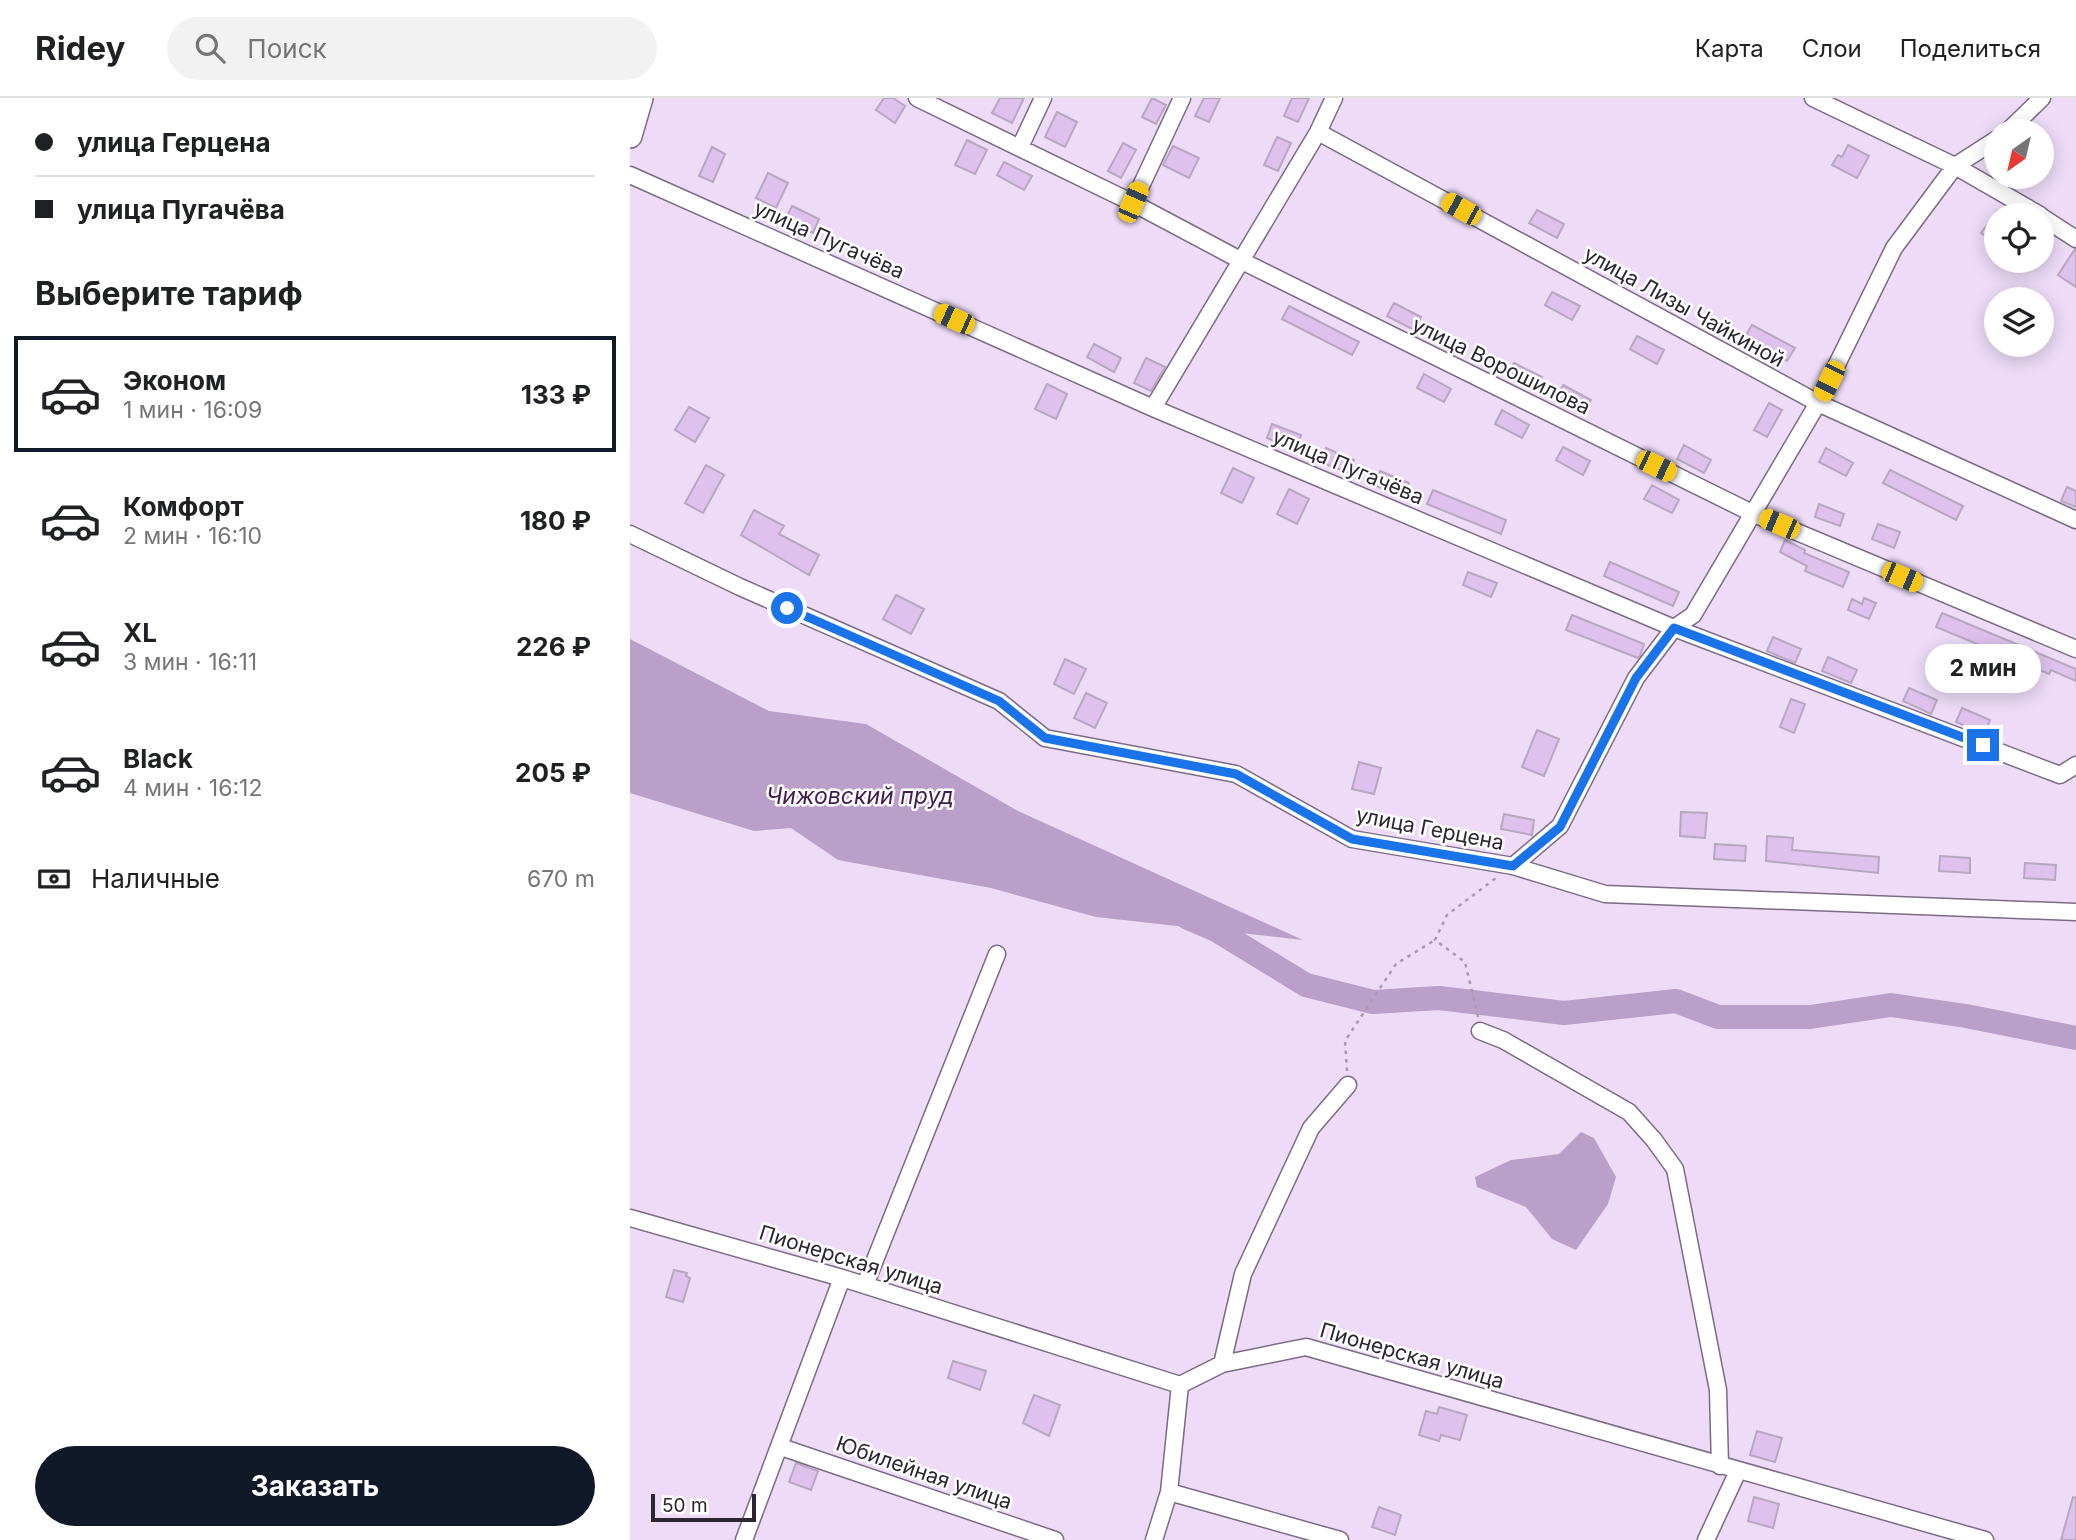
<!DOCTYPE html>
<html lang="ru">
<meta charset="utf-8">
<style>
body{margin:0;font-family:Inter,sans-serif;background:#f2f2f2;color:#202124;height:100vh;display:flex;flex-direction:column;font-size:26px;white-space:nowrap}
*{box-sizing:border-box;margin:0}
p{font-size:23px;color:#757577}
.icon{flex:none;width:38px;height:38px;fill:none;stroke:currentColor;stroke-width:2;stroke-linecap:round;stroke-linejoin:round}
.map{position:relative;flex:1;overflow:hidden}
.sheet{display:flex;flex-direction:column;background:#fff;width:630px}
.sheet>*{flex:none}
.hud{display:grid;align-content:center;height:154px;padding:0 35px;background:#fff}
.needle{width:46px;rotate:214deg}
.controls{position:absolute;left:1354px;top:21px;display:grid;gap:14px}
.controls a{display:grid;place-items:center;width:70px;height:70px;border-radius:50%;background:#fff;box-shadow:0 4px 18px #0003;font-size:35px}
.scale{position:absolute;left:21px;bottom:18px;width:105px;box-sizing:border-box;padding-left:7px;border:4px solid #2d2630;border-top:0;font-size:19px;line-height:24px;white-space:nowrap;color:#2d2630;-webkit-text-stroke:5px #fff;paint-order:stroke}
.end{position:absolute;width:32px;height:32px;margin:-16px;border:9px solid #1a73e8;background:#fff;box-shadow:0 0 0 4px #fff}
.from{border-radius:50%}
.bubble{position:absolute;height:49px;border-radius:24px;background:#fff;box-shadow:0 4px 18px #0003;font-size:23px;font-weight:700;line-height:49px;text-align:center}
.car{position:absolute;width:21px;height:42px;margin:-21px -10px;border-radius:9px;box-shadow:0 0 5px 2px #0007;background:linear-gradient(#f5c518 24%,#345 0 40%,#f5c518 0 76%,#345 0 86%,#f5c518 0)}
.hud b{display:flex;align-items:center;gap:24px;height:66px;font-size:26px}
.hud b+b{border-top:2px solid #e0e0e0}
.hud i{width:18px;height:18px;background:#202124}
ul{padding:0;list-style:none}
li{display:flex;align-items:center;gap:21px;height:116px;margin:0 14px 10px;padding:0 21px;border:4px solid transparent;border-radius:0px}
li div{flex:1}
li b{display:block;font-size:26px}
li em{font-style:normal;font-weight:700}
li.current{border-color:#111827}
li>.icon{width:63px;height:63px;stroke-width:1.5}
h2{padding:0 35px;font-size:32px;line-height:84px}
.pay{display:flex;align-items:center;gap:18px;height:77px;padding:0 35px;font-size:26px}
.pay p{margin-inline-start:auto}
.cta{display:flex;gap:14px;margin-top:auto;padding:14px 35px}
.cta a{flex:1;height:80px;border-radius:42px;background:#111827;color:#fff;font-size:28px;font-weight:700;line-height:80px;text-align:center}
header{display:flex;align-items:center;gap:42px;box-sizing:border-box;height:98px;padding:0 35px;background:#fff;border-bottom:2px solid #e0e0e0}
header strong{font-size:33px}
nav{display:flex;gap:38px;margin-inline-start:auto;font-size:24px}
.search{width:490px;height:63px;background:#f2f2f2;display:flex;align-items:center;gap:18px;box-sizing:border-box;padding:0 24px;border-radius:38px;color:#757577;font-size:26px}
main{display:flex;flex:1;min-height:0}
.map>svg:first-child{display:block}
.water{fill:#ba9fc8}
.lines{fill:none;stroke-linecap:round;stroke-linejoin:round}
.river{stroke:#ba9fc8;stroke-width:24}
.building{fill:#dec2ed;stroke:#b8a7c1;stroke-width:2}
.street-casing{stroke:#7b6b84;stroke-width:19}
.secondary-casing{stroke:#7b6b84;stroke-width:26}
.path{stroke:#a799af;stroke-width:2.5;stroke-dasharray:3.5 5;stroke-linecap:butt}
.street{stroke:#fff;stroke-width:16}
.secondary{stroke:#fff;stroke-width:23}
.route{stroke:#1a73e8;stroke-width:9}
.labels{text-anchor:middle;stroke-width:5;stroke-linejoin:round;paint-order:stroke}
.street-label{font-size:21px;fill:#2d2630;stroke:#fff}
.water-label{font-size:23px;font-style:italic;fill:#401c50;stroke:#fff}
</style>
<header>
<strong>Ridey</strong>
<div class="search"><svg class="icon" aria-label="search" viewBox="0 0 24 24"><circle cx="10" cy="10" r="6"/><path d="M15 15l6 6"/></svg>Поиск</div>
<nav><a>Карта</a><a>Слои</a><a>Поделиться</a></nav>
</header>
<main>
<section class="sheet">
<div class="hud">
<b><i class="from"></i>улица Герцена</b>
<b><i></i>улица Пугачёва</b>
</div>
<h2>Выберите тариф</h2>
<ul>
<li class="current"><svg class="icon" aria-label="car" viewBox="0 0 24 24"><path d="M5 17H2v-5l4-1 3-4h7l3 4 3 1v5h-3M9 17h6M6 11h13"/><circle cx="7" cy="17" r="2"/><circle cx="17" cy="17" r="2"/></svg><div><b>Эконом</b><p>1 мин · 16:09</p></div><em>133 ₽</em></li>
<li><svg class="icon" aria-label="car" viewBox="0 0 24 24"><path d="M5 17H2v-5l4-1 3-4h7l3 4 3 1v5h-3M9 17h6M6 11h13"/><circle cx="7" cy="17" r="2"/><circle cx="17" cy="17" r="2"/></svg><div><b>Комфорт</b><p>2 мин · 16:10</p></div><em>180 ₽</em></li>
<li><svg class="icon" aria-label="car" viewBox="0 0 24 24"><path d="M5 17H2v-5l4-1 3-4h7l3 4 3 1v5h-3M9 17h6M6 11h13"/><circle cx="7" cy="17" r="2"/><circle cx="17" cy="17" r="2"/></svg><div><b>XL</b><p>3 мин · 16:11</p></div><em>226 ₽</em></li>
<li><svg class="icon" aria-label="car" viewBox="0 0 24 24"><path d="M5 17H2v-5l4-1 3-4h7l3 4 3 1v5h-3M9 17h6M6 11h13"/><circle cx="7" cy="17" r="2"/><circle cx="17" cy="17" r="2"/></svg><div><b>Black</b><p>4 мин · 16:12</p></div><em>205 ₽</em></li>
</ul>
<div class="pay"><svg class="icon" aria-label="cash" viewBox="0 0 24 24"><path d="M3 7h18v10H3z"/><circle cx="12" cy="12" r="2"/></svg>Наличные<p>670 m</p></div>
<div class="cta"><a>Заказать</a></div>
</section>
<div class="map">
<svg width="1446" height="1442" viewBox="0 0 1446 1442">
<rect width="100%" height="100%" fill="#eddbf7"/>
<path class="water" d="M0,541L139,613L236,626L388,713L673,842L466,819L361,790L208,762L161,730L124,733L0,695Z
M951,1034L964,1040L986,1079L978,1106L946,1152L922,1141L896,1109L847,1089L845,1079L881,1062L929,1056Z"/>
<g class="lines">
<path class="river" d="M558,820L586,832L676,887L743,904L809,900L934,915L1046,903L1088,919H1180L1261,907L1336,918L1446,940"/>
</g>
<path class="building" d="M254,0H263L275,8L265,25L246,12Z
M370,0H394L382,25L362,15Z
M522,0L536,7L526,26L512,19Z
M574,0H590L579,24L565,18Z
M662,0H679L668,24L654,18Z
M427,14L447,24L435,49L415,39Z
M647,39L661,45L648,73L634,67Z
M337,42L357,52L345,76L325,67Z
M493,45L506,52L491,80L478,73Z
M1218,47L1239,58L1227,80L1202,67L1208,57L1212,59Z
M543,48L569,60L559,80L533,67Z
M82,49L95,56L83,84L69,78Z
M374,64L402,78L394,92L367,77Z
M138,75L158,85L146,110L126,100Z
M162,108L189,121L183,135L155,122Z
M907,112L934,126L927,140L899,125Z
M1367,114V146L1351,135Z
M1445,151H1446V189L1428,177Z
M922,194L950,208L942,222L915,207Z
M764,205L791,219L784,232L757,218Z
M659,208L729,244L722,257L652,221Z
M1122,227L1165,250L1157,263L1114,240Z
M1007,238L1034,252L1027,266L1000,251Z
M464,246L491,260L484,274L457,259Z
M516,260L535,269L521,293L504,285Z
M884,265L912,279L904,293L877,278Z
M794,276L821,291L814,304L787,290Z
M417,286L437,296L426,321L405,311Z
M933,287L961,302L953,315L926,301Z
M1139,305L1152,312L1137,339L1124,332Z
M59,309L79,320L65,344L45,332Z
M872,312L899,327L892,340L865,326Z
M642,326L671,337L665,352L637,340Z
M1054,347L1081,362L1074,375L1047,361Z
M933,349L960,363L953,377L926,362Z
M696,350L724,362L719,375L690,364Z
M1196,350L1223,365L1216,378L1189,364Z
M76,367L94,377L73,415L55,405Z
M603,370L624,380L612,405L591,395Z
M1260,372L1333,408L1326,422L1253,385Z
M750,373L779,385L773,399L744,387Z
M1022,387L1049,402L1042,415L1014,401Z
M1437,389L1446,393V409L1431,403Z
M659,391L679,401L667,426L647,416Z
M803,392L876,422L871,436L797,406Z
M1189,406L1214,416L1210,428L1185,419Z
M124,412L154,428L149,436L189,457L179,477L111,437Z
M1248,426L1270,434L1264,450L1242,441Z
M1155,442L1175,452L1174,455L1219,474L1213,489L1175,473L1177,468L1150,454Z
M980,464L1049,494L1043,508L974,478Z
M838,474L867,485L861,499L833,487Z
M266,497L294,511L281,536L253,521Z
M1234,500L1246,505L1239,521L1218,512L1222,501L1232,506Z
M1312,515L1446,571V583L1421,572L1419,576L1306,529Z
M942,517L1014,546L1010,558L1008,560L936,532Z
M1143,539L1171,551L1165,565L1137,553Z
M1198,559L1227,572L1221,585L1192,573Z
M435,561L456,571L444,596L424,586Z
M1279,590L1307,602L1301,616L1273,603Z
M456,595L477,605L465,630L444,620Z
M1161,601L1175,606L1164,635L1150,629Z
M1332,610L1360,622L1354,636L1326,624Z
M907,632L929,641L914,678L892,669Z
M729,664L751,670L744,696L722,691Z
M1051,714L1077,715L1075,740L1050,738Z
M874,716L904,722L902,737L871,731Z
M1137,738L1163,740L1162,752L1249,759L1248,775L1136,763Z
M1085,746L1116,748L1115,763L1084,761Z
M1310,758L1340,760V775L1309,773Z
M1395,765L1426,767L1425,782L1394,780Z
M44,1172L57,1175L56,1178L60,1180L53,1204L36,1199Z
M323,1263L356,1273L350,1292L318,1280Z
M404,1297L430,1307L419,1338L393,1325Z
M809,1309L837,1317L830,1342L811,1337L809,1343L789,1337L796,1313L807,1316Z
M1127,1333L1152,1340L1145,1364L1120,1357Z
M166,1365L188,1373L181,1392L159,1384Z
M1124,1399L1149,1406L1143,1430L1118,1423Z
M1443,1399L1446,1400V1442H1431Z
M749,1409L771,1417L765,1437L742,1429Z"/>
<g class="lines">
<defs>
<path id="street" d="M287,0L503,105L612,163L1124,416L1446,551
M1183,0L1325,68L1410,117
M1378,33L1412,0
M688,34L1188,305L1446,422
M390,49L413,0
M0,77L523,310L1044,530L1430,677L1446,667
M503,105L552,0
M1412,119L1446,141
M523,310L688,34L704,0
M0,436L110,489L369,603L415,640L606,676L722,741L883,768L975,796L1446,814
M883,768L930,728L1006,580L1044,530L1063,517L1188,305L1264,150L1325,68L1367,41
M850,933L873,942L999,1014L1024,1042L1045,1071L1088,1292L1090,1368
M0,1120L212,1180L550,1287L592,1266L676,1249L1355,1442
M235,1187L367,856
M592,1266L613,1176L681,1030L718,987
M151,1349L425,1442
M539,1394L710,1442
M114,1442L212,1180
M524,1442L539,1394L550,1287
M1076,1442L1108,1373"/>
<path id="secondary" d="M0,38L11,0"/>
</defs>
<use href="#street" class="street-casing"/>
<use href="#secondary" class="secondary-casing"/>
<path class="path" d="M848,919L835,864L805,842L817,817L866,780
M717,973L715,943L766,866L805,842"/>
<use href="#street" class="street"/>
<use href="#secondary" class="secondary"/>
</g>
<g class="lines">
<path class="route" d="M157,510L369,603L415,640L606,676L722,741L883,768L930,729L1006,580L1044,530L1353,647"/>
</g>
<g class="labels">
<g class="street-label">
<text transform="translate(199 142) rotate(24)" y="7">улица Пугачёва</text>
<text transform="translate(1054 209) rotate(29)" y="7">улица Лизы Чайкиной</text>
<text transform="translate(871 268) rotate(26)" y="7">улица Ворошилова</text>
<text transform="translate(718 369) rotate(23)" y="7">улица Пугачёва</text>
<text transform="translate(800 731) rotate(11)" y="7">улица Герцена</text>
<text transform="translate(221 1162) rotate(17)" y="7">Пионерская улица</text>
<text transform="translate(782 1258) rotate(16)" y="7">Пионерская улица</text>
<text transform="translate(294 1375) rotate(19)" y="7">Юбилейная улица</text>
</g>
<g class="water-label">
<text x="230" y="706">Чижовский пруд</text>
</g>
</g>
</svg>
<div class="controls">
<a><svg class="needle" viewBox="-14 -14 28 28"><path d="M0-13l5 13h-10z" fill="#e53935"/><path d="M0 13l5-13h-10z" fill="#757577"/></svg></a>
<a><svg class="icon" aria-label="locate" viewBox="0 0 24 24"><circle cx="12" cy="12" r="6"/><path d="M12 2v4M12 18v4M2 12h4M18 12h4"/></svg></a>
<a><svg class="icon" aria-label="layers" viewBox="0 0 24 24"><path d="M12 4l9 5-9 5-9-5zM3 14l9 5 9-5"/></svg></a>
</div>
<div class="scale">50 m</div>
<i class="end from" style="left:157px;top:510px"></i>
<i class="end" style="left:1353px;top:647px"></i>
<div class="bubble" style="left:1295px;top:546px;width:116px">2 мин</div>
<i class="car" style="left:503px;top:104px;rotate:24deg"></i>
<i class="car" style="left:831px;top:111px;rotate:299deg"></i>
<i class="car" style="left:324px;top:221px;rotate:294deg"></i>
<i class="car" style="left:1199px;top:283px;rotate:206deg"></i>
<i class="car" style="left:1026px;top:368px;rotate:116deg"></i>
<i class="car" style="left:1149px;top:426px;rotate:293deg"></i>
<i class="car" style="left:1272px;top:479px;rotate:113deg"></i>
</div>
</main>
